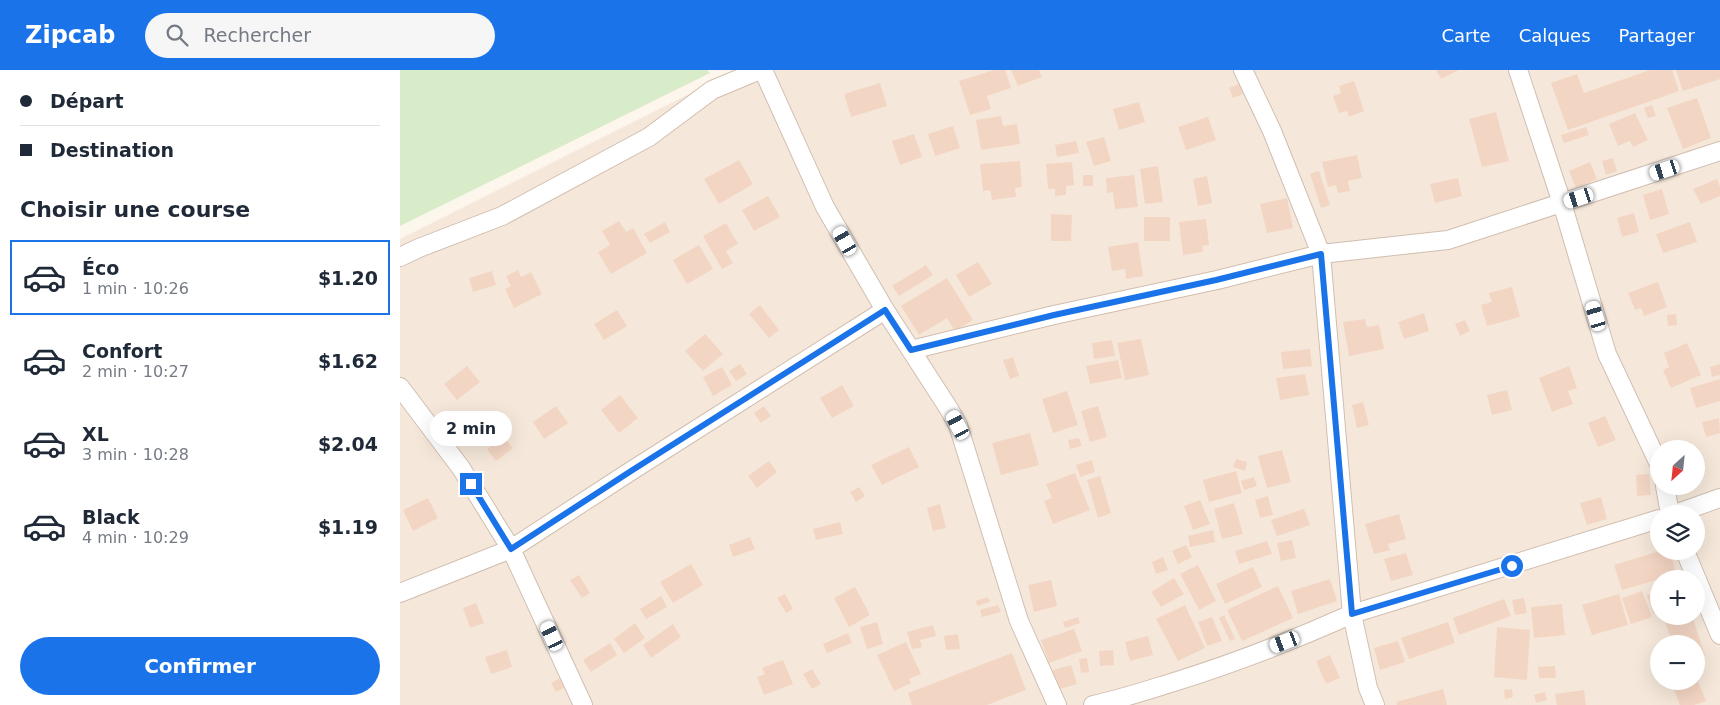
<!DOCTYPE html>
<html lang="fr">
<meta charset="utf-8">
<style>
body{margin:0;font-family:"DejaVu Sans",sans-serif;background:#f6f6f7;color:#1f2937;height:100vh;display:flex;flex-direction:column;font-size:19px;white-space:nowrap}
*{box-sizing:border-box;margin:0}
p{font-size:16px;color:#747a83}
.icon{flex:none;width:28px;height:28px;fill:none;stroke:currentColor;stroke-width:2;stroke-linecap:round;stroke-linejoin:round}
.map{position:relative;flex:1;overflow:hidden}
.sheet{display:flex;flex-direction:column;background:#fff;width:400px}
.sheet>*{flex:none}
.guide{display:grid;align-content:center;height:110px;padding:0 20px;background:#fff}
.needle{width:32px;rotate:207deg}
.controls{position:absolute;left:1250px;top:370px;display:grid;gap:10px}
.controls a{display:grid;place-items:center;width:55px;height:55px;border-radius:50%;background:#fff;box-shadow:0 5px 20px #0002;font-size:25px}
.end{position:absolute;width:22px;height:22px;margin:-11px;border:6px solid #1a73e8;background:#fff;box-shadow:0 0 0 2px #fff}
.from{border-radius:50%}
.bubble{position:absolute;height:35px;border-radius:18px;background:#fff;box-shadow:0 5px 20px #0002;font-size:16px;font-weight:600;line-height:35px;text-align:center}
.car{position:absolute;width:15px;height:30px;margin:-15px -8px;border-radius:6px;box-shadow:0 0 4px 1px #0007;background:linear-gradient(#fff 24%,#345 0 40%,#fff 0 76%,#345 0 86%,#fff 0)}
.guide b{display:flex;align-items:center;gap:18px;height:48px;font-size:19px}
.guide b+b{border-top:1px solid #e0e1e3}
.guide i{width:12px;height:12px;background:#1f2937}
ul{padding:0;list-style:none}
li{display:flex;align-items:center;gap:15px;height:75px;margin:0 10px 8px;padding:0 10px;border:2px solid transparent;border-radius:0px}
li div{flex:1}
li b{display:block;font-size:19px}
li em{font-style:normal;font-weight:600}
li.selected{border-color:#1a73e8}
li>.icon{width:45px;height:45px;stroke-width:1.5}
h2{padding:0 20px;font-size:22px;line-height:60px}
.button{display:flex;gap:10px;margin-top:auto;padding:10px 20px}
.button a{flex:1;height:58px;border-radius:30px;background:#1a73e8;color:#fff;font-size:20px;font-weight:600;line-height:58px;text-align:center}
header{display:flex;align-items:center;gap:30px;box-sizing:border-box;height:70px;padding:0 25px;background:#1a73e8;color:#fff}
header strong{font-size:24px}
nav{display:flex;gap:28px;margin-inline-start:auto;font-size:18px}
.search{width:350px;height:45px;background:#f6f6f7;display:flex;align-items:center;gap:12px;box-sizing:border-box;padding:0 18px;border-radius:28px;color:#747a83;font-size:19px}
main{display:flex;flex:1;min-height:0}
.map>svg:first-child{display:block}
.residential{fill:#f5e8da;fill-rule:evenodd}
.green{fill:#d8ecc9}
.building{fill:#f3d5c3}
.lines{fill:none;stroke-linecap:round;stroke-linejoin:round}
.minor-casing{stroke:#d1beb0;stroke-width:20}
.minor{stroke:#fff;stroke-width:18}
.route{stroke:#1a73e8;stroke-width:6}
</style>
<header>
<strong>Zipcab</strong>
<div class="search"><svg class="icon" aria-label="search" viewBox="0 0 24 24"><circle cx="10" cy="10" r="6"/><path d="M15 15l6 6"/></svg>Rechercher</div>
<nav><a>Carte</a><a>Calques</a><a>Partager</a></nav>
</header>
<main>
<section class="sheet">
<div class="guide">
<b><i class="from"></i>Départ</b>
<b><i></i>Destination</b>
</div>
<h2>Choisir une course</h2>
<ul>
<li class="selected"><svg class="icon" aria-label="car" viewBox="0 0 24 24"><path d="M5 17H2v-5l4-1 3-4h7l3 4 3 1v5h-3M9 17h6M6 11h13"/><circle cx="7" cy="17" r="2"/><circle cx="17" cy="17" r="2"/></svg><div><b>Éco</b><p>1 min · 10:26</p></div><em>$1.20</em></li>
<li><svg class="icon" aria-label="car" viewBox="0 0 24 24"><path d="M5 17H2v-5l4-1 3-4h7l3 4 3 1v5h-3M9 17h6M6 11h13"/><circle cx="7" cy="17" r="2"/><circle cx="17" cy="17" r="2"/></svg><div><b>Confort</b><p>2 min · 10:27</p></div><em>$1.62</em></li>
<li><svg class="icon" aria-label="car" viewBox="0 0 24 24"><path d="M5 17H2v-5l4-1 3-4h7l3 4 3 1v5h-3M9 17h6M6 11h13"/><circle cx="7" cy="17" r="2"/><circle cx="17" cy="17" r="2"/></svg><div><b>XL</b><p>3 min · 10:28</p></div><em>$2.04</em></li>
<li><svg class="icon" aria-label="car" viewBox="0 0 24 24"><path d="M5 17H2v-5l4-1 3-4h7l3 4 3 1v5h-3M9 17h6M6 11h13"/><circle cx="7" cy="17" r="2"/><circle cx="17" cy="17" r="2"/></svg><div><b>Black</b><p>4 min · 10:29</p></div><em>$1.19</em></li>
</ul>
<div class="button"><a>Confirmer</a></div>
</section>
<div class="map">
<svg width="1320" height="635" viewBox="0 0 1320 635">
<rect width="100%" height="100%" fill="#fdf6ec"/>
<path class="residential" d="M337,0H1320V635H0V169ZM1259,379H1296V416H1259ZM1259,444H1296V481H1259ZM1259,509H1296V546H1259ZM1259,574H1296V611H1259Z"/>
<path class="green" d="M0,0H307L310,3L0,156Z"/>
<path class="building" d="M594,0H605L611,18L587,26L591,39L570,45L559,11Z
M611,0H639L642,7L618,16Z
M1036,0H1059L1041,9Z
M1250,0H1272L1279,21L1168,60L1151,13L1177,4L1184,23Z
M1276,0H1320V9L1283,21Z
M954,11L964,41L949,47L947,41L939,43L933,26L941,23L939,16Z
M480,13L487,36L451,47L444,24Z
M839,14L843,24L833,28L829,18Z
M1297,28L1311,68L1283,79L1267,38Z
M739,32L745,52L719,60L713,39Z
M1252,35L1256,46L1248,48L1244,38Z
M1096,42L1109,91L1082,97L1069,49Z
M1235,43L1248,70L1233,77L1230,71L1218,76L1209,54Z
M601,46L603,56L617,54L620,74L581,80L576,50Z
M808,47L816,70L786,80L778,57Z
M553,56L560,78L535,86L528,64Z
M1186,57L1189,65L1164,73L1161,65Z
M514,64L522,87L500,95L492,71Z
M704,67L711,91L694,96L686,72Z
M676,71L679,83L657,87L655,75Z
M957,85L962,108L948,111L950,121L938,123L936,115L928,117L922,92Z
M1213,88L1217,101L1206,105L1202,91Z
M339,90L353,114L319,134L304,109Z
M620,91L622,117L615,118L616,127L592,130L590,120L583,121L580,94Z
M672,92L674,115L666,116V125L655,126V119H648L646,94Z
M1190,92L1197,109L1176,118L1169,101Z
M758,96L763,132L745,134L740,99Z
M919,101L930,135L921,138L910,104Z
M683,105H693V116H683Z
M734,105L738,137L715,139L713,122L707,123L706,108Z
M807,106L812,133L798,136L793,109Z
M1058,108L1062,126L1035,133L1030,114Z
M1317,109L1320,117V126L1301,134L1293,119Z
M1262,119L1269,144L1250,150L1243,125Z
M368,126L380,147L354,161L342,140Z
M887,128L893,158L867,163L860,134Z
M1234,143L1239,162L1222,167L1217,148Z
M651,144L672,145L671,171H651Z
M744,147H770V171H744Z
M806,149L809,175L802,176L803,182L783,185L779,152Z
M219,151L226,162L233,158L247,183L211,204L198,182L210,175L202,161Z
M265,152L270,162L250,173L244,164Z
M1290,152L1297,172L1263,183L1256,164Z
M326,153L338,174L326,181L333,193L322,199L303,166Z
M738,172L743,206L726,209L725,199L712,201L708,177Z
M299,175L313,199L287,214L273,190Z
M578,192L592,214L569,227L556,205Z
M526,195L533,205L499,226L492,216Z
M118,200L121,207L131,202L142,224L114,238L105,219L111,216L106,206Z
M92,201L96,215L73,222L69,208Z
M547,208L573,250L555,261L547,248L519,265L501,236Z
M1258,212L1267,237L1244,246L1241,238L1235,240L1228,223Z
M1112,217L1120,247L1087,256L1081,235L1092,232L1089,223Z
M360,235L379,260L369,268L349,244Z
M217,240L227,256L204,270L194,254Z
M1024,243L1029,261L1004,269L998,252Z
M1276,244L1277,255L1268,256L1267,245Z
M965,249L967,257L979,255L984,279L949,286L943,252Z
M1065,250L1070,261L1060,266L1055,254Z
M305,264L323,284L303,301L285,281Z
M741,269L749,305L725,310L717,273Z
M712,270L715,286L694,289L692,273Z
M1287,273L1301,305L1271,318L1263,300L1269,297L1264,283Z
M910,279L912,296L883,299L881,282Z
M613,287L619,306L610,309L603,290Z
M718,290L722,308L690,314L686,296Z
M340,294L347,304L336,311L329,301Z
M1320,294V305L1312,307L1310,297Z
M67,296L80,312L57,330L44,314Z
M1169,296L1177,318L1168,321L1173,334L1152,342L1139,308Z
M322,297L332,315L313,326L303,307Z
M905,304L909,325L880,330L876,308Z
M1320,309V331L1296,338L1290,318Z
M442,315L454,336L432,348L420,328Z
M1107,320L1112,340L1092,345L1087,325Z
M667,321L678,355L653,363L642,329Z
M220,325L238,348L219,363L201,340Z
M963,332L969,355L957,358L952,335Z
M156,336L168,353L144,369L133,352Z
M364,336L371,346L361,353L354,343Z
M698,336L707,367L690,372L681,341Z
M1205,346L1216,370L1198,377L1188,353Z
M1319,348L1320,363L1306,367L1302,352Z
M630,363L639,395L601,405L592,373Z
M104,367L113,378L96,391L87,379Z
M679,368L682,376L670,379L668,370Z
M509,377L519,397L482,415L471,395Z
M882,380L891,412L867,418L858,386Z
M836,389L847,392L845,401L833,397Z
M692,390L695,402L680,407L676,395Z
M369,391L377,402L357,418L348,406Z
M836,401L842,423L809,432L803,410Z
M675,403L690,440L653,454L644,431L652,428L646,414Z
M1249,404L1251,425L1237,426L1236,405Z
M700,406L711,443L698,448L687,410Z
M854,407L857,416L844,420L841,411Z
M459,417L465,426L456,432L450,422Z
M868,426L873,445L860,448L855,430Z
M1201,427L1207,449L1187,455L1180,433Z
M28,428L38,448L13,461L3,440Z
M800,430L810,454L793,460L784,436Z
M834,433L843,464L822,469L814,439Z
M540,434L546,458L533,461L527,438Z
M904,439L910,455L877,466L871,450Z
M999,444L1006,469L988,474L990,480L974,484L965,454Z
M440,452L443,464L416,470L413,459Z
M813,460L815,472L790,477L788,466Z
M350,467L355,479L333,487L329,475Z
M892,470L896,488L881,491L877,473Z
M867,471L872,484L839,494L835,481Z
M786,475L792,487L778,494L772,481Z
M1260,481H1270L1276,504L1222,520L1214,495Z
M1006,483L1013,505L991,511L984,489Z
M763,487L768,500L756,504L752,492Z
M291,494L303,515L273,533L260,512Z
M798,495L816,531L799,540L780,504Z
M853,497L862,517L825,534L816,514Z
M179,505L190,523L182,528L170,510Z
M774,508L784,524L761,537L751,522Z
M930,509L937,531L898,544L891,521Z
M651,510L657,536L634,542L628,515Z
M878,516L893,548L842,571L827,540Z
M455,517L470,545L449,557L434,528Z
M1242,521L1252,547L1231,554L1222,528Z
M1259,521V542L1253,544L1247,525Z
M385,524L393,539L386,543L377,528Z
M1219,524L1228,555L1192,565L1182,535Z
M261,526L267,537L246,549L240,539Z
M588,527L590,532L577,536L576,531Z
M1124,528L1127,543L1115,545L1112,530Z
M1104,529L1111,546L1059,565L1053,548Z
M76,533L84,553L70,558L63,538Z
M1162,534L1165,565L1134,568L1131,537Z
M598,535L601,542L582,547L580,540Z
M785,535L805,578L778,591L756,549Z
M824,545L835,569L830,571L819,548Z
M1263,546H1292L1305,586L1296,589V574H1273Z
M678,547L680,553L665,558L663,552Z
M812,547L822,571L807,576L798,552Z
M477,552L483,574L467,579L460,557Z
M1048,552L1055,573L1009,589L1001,568Z
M235,553L245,568L224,583L214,569Z
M273,554L281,567L251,588L243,575Z
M533,555L536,566L520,570L522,577L512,579L507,562Z
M1097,557L1130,560L1127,610L1094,607Z
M674,559L682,581L649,593L641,570Z
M448,563L452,573L427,583L423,574Z
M558,564L560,579L546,580L544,566Z
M748,566L753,585L730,591L725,572Z
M998,571L1005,592L980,600L974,578Z
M506,572L521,604L509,609L511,613L494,621L477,585Z
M210,573L217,585L191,602L183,590Z
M107,580L112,597L91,604L85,587Z
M713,580L714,595L700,596L699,581Z
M612,583L626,620L587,635H512L508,623Z
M930,585L940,608L926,614L916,591Z
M687,588L689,602L681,603L679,589Z
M383,590L393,614L364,625L357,607L365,604L362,598Z
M671,595L677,614L656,620L650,601Z
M1155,596L1156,608H1139L1138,597Z
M412,599L421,614L412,619L403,604Z
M1296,607L1306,631L1294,635H1280L1271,612L1296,611Z
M160,608L166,617L156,622L151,613Z
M1043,619L1047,635H997L996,632Z
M1112,619L1113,627L1105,629L1104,620Z
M1184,620L1186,635H1157L1155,624Z
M1145,622L1147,630L1136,633L1134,625Z"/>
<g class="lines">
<defs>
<path id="minor" d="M363,0L425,137L485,240L549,339L558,355L619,551L657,635
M843,0L872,61L921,184L952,544L968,618L975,635
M1118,0L1162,133L1207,284L1259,394
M0,187L19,178L102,146L249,67L312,20L360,0
M511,280L654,245L817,210L921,184L1048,170L1320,81
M0,317L61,398L111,479L0,523
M1265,416L1270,444
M1275,444L1320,428
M1285,481L1320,565
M183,635L111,479L231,401L485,240
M693,635C721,629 748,620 774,612C835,593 894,570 952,544L1259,449"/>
</defs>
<use href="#minor" class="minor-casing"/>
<use href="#minor" class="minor"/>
</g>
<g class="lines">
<path class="route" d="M71,414L111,479L231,401L485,240L511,280L654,245L816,210L921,184L952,544L1112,496"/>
</g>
</svg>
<div class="controls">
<a><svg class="needle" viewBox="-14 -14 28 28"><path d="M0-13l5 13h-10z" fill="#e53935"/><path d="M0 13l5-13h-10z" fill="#747a83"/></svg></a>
<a><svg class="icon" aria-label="layers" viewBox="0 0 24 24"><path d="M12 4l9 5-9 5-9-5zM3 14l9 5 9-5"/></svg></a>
<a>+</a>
<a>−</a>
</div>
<i class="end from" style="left:1112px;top:496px"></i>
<i class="end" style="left:71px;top:414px"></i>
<div class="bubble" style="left:30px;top:341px;width:82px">2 min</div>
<i class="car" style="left:1265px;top:100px;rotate:252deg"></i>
<i class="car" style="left:1179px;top:128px;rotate:252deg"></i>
<i class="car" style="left:445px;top:171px;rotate:330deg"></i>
<i class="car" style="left:1196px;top:246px;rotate:343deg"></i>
<i class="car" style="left:558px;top:355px;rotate:332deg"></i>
<i class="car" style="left:152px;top:566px;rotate:335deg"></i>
<i class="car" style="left:885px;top:572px;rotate:249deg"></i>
</div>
</main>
